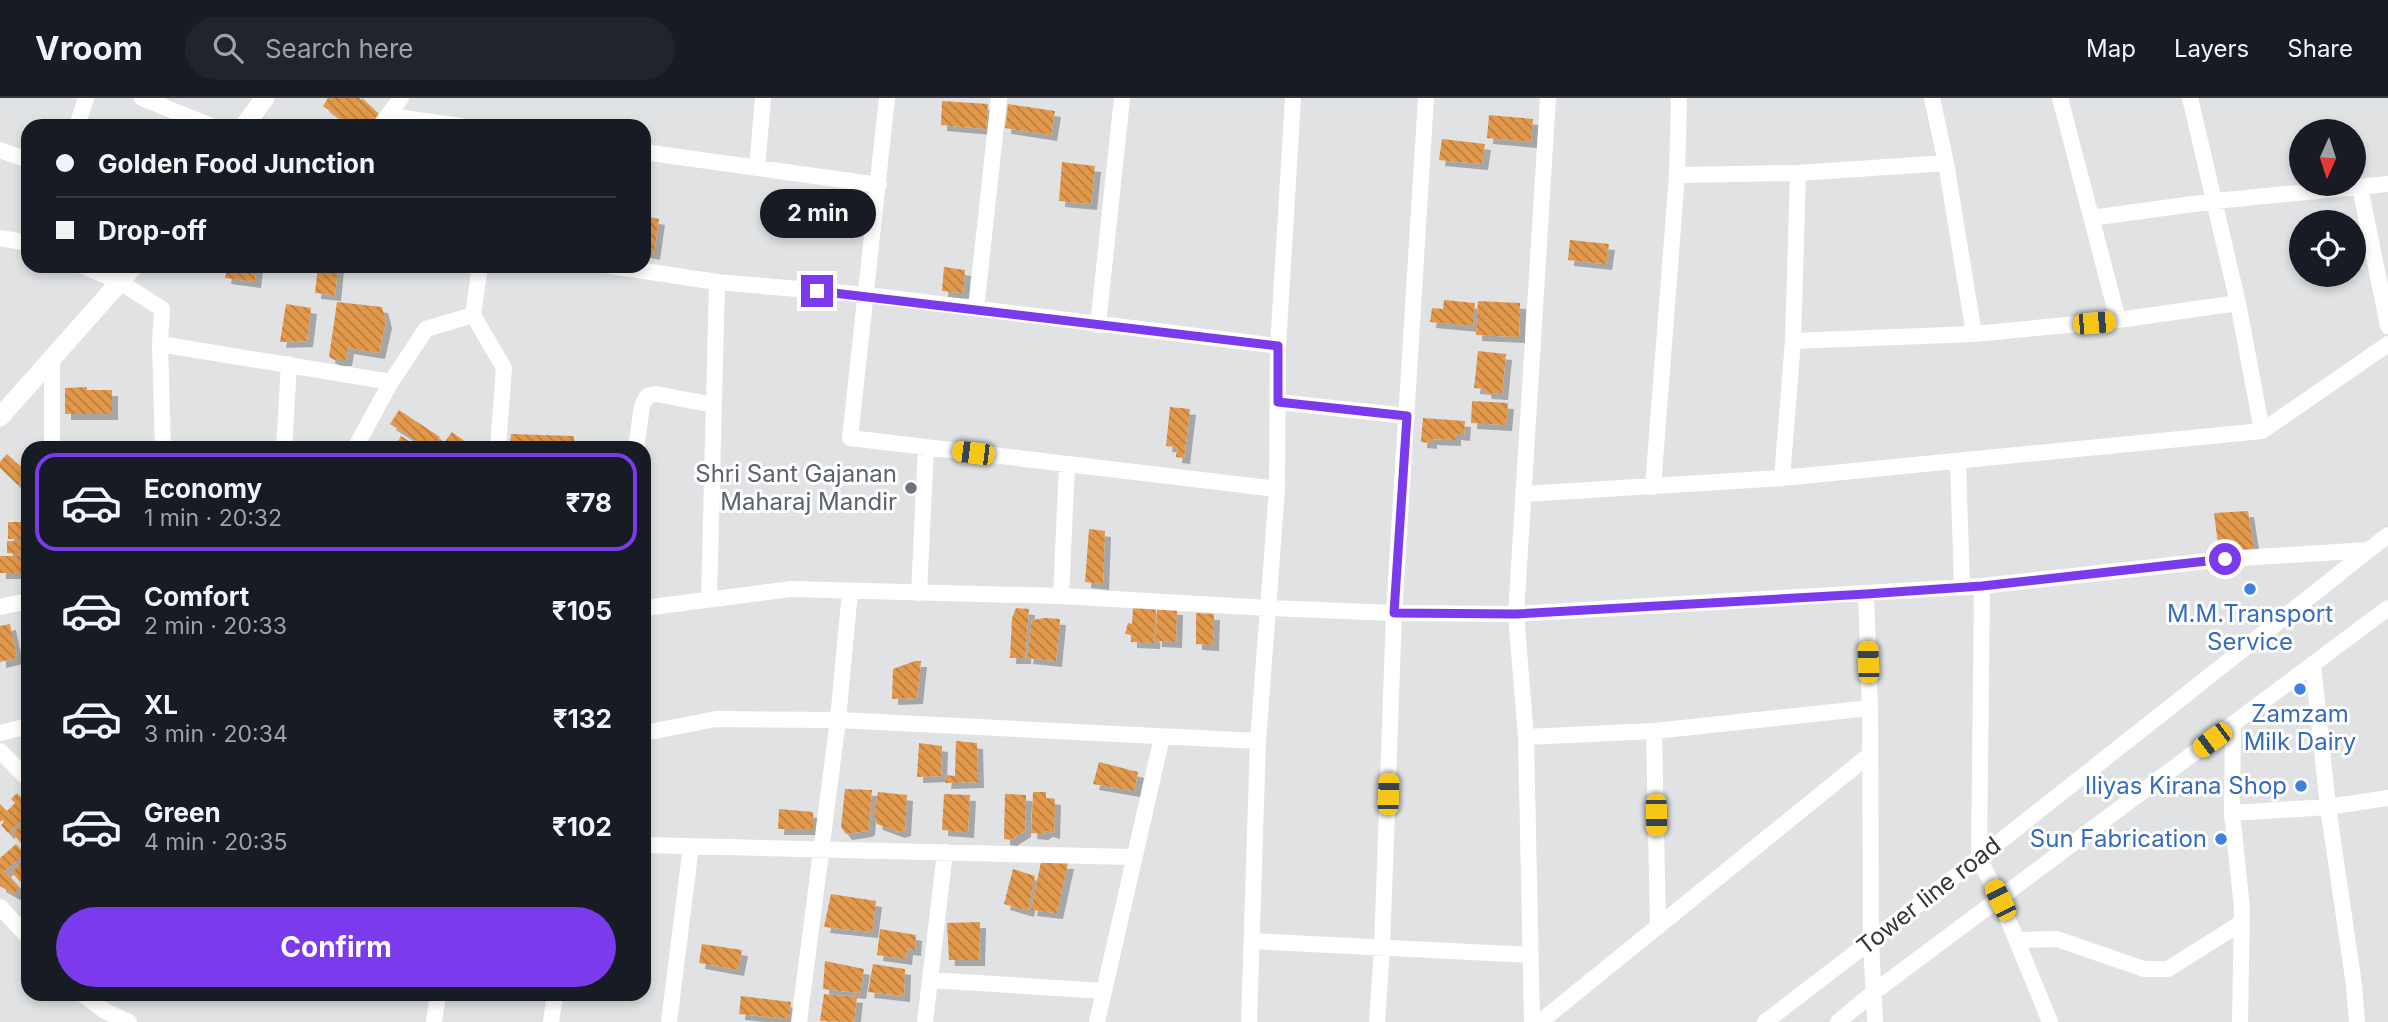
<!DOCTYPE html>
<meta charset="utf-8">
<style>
body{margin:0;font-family:Inter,sans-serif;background:#20242c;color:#f1f3f6;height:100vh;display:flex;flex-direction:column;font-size:26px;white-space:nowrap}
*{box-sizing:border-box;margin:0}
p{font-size:23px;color:#9ea1a6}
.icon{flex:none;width:38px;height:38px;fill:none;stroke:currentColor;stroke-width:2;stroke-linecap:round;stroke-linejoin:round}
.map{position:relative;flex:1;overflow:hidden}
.details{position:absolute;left:21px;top:343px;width:630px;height:560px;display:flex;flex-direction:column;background:#171b24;border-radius:21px;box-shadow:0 4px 10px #0003}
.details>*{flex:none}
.banner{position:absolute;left:21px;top:21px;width:630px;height:154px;border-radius:21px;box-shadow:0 4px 10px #0003;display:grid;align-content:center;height:154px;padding:0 35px;background:#171b24}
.needle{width:46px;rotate:183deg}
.fabs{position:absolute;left:2289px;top:21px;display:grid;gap:14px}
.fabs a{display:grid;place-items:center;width:77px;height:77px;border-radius:50%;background:#171b24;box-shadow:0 4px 10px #0003;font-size:35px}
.end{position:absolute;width:32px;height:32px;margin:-16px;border:9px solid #7c3aed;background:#fff;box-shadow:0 0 0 4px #fff}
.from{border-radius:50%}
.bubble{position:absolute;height:49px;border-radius:24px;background:#171b24;box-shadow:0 4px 10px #0003;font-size:23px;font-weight:700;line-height:49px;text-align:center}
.car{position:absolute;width:21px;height:42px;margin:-21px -10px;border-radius:9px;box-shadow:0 0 5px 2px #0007;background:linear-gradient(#f5c518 24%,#345 0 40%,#f5c518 0 76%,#345 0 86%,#f5c518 0)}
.banner b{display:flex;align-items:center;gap:24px;height:66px;font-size:26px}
.banner b+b{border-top:2px solid #363941}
.banner i{width:18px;height:18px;background:#f1f3f6}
ul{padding:12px 0 0;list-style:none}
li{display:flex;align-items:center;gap:21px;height:98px;margin:0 14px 10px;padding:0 21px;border:4px solid transparent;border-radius:21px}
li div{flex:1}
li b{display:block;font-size:26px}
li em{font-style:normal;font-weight:700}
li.on{border-color:#7c3aed}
li>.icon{width:63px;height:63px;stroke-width:1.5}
.action{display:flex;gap:14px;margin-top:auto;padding:14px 35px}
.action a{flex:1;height:80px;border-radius:42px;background:#7c3aed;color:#fff;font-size:28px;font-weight:700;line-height:80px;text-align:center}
header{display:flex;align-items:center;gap:42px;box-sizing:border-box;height:98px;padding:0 35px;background:#171b24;border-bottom:2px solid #363941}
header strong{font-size:33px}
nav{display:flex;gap:38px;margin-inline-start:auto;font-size:24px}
.search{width:490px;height:63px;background:#20242c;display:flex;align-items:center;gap:18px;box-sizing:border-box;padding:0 24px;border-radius:38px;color:#9ea1a6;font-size:26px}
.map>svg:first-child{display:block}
.building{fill:url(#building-back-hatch);filter:url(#shadow)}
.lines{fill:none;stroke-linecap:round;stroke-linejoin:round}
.minor{stroke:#fff;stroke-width:16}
.tertiary{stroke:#fff;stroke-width:19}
.route{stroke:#7c3aed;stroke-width:9}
.worship-dot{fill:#6b7280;stroke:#fff;stroke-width:2.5}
.shop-dot{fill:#3f7fe0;stroke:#fff;stroke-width:2.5}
.labels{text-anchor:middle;stroke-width:6;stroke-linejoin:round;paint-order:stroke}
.worship-label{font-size:24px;fill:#5b616d;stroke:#fff;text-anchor:end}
.shop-label{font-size:24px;fill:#366cbe;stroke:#fff}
.street-label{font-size:24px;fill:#353636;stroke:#fff}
</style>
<header>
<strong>Vroom</strong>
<div class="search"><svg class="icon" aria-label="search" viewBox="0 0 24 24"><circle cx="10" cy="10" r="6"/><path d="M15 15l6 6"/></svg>Search here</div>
<nav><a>Map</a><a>Layers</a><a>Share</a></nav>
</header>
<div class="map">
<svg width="2388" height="924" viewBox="0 0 2388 924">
<defs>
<pattern id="building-back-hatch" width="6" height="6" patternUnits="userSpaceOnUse" patternTransform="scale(1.75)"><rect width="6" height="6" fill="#e3994b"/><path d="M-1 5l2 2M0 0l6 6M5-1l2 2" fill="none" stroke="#b97e3f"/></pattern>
<filter id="shadow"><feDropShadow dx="6" dy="6" stdDeviation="0" flood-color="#0004"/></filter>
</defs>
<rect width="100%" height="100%" fill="#e1e2e4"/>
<path class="building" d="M328,0H359L362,2V0L379,16L374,21L367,22L363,28H351L323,8Z
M942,3L988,6L986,31L941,27Z
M1008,6L1055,13L1051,37L1005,30Z
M1489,17L1533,21L1531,44L1487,40Z
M1442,41L1485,46L1482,66L1439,62Z
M1062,64L1095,68L1091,106L1059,103Z
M644,118L659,121L654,156L644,154Z
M1570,142L1609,146L1606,166L1568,162Z
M227,168H257L255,184L225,180Z
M318,168H338L335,197L315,195Z
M944,169L965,172L963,195L942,193Z
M1444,202L1475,205L1473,228L1430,224L1432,210L1443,211Z
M1478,203L1520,205L1519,239L1476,237Z
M337,204L382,209L386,224L379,255L348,250L346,262H335L329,259Z
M286,206L311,210L307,243L280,244Z
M1478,253L1506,256L1502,296L1486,295L1485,291L1474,290Z
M87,289V292H112V316H65V290Z
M1472,303L1508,305L1506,327L1471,325Z
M1170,309L1190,311L1184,360L1176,359L1177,349L1166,348Z
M399,312L440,339L432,350H428L390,326Z
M1423,320L1465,323L1464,337L1455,336V342L1431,341V345L1421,344Z
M452,334L474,350H451L444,345Z
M511,336L574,338V350H510Z
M401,338L420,350H394Z
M7,356L28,375L18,387L0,370V364Z
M2248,413L2254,452L2219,454L2214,415Z
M8,424H28V441H8Z
M1089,431L1105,433L1103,486L1085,484Z
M7,443L28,444V457L7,455Z
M0,458H28L27,475H0Z
M1016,510L1029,511L1025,560H1010L1012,520Z
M1133,510H1156L1154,545L1131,544V537L1125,536L1128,525L1132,526Z
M1157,510L1177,511L1176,544L1156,543Z
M1196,515L1214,516L1213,547L1196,546Z
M1045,520L1060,521L1056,563L1027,560L1032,522Z
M10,526L17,560L0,564V528Z
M915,563H921L917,600L892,601L893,571Z
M956,643L977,645L978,684L945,685L946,677L955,678Z
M919,645L942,648L941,678L917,679Z
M1099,664L1138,674L1134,693L1093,686Z
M845,691L872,692L869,731L866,733L846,736L841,729Z
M878,694L907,697L905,732L899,734L877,726L874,714Z
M1033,694H1046V700L1055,701L1054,735L1047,733L1042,736L1031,735Z
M17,695L28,706V717L8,735L1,727L4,724L2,722L0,724V706L7,713L15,705L11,701Z
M944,696L970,697L968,734L942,732Z
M1005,696L1026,697L1025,733L1011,742L1004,741Z
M779,711L813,714V731H778Z
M28,721V752L12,735Z
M16,746L25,756L5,773L20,791L14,796L0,788V760Z
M28,758V784L24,787L11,774Z
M1041,764L1068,765L1057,815L1031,812Z
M1013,771L1035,778L1028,813L1004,806Z
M831,796L876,803L872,834L824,829Z
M980,824L979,862H949L947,825Z
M880,831L916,837L915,852L907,851L906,861L877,857Z
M702,846L742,852L738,872L699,865Z
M825,863L864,871L860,895L823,891Z
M873,866L905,871L904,898L868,894Z
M824,896L857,899L854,924L820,923Z
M741,898L791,904L789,921L739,916Z"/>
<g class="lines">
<path class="minor" d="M142,0L211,28
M887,0L850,340L1277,391
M1932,0L1946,65L1974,236
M2060,0L2118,222
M2190,0L2238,205L2262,333
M388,18L461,28
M77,28L86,0
M380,28L401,0
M0,52L28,62
M644,54L879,87
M757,70L763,0
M1677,77L1798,75L1946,65
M2360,89L2388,228
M2091,120L2215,103L2388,86
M0,140L28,145
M83,168L120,184L162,211L160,246L163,350
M480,168L473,217L504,270L498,350
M611,168L717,184L867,197L1278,248
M976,211L999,0
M1098,227L1122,0
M1793,243L1974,236L2118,222L2238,205
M160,246L391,284
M1278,304L1407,318
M52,350V260
M284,350L289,266
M355,350L391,284L426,231L473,217
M636,350L642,308L647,298L656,296L714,307
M1958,363L1962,489
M1782,380L1793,243L1798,75
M1653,389L1677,77L1679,0
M1524,396L1782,380L2262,333L2388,246
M1982,488L1979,760L2000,802L2050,924
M919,495L926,350
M1866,496L1870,610L1871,843L1875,924
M1061,498L1067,367
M709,501L717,184
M0,509L28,503
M644,510L791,491L1061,498L1268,510L1394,515L1516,516L1982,488L2225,461L2368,452
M2313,567L2328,709L2354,887L2357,924
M2233,626L2232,715L2242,810L2240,924
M1654,633L1658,829
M0,635L28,628
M644,635L716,621L838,622L1258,643
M1526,639L1654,633L1870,610
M0,653L28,681
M2232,715L2328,709L2388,700
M644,747L1133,759
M0,809L28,839
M2017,842L2057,841L2144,871H2168L2241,825
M1252,843L1530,857
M930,882L1104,893
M82,896L105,913L129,924
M434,924L438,896
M551,924L555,896
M669,924L691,748
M799,924L838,622L850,493
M925,924L945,754
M1097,924L1162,639
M1249,924L1258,643L1277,391L1278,248L1293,0
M1377,924L1382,851L1394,515L1426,0
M1532,924L1526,639L1516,516L1548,0
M1540,924L1868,658
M1765,924L1979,760L2388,437
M1838,924L1874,894L2388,510"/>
<path class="tertiary" d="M244,28L265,0
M0,319L134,168"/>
</g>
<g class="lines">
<path class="route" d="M817,193L1278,248V304L1407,318L1394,515L1516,516L1866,496L1982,488L2225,461"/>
</g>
<circle class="worship-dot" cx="911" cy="390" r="7"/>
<g class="shop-dot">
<circle cx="2250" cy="491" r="7"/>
<circle cx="2300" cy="591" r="7"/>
<circle cx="2301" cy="688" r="7"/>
<circle cx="2221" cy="741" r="7"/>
</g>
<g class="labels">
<g class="worship-label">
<text x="897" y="384">Shri Sant Gajanan<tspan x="897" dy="28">Maharaj Mandir</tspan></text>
</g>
<g class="shop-label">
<text x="2250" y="524">M.M.Transport<tspan x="2250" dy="28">Service</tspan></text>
<text x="2300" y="624">Zamzam<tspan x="2300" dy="28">Milk Dairy</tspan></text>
<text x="2287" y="696" text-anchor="end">Iliyas Kirana Shop</text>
<text x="2207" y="749" text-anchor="end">Sun Fabrication</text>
</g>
<g class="street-label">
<text transform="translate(1929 798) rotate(-38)" y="8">Tower line road</text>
</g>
</g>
</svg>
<div class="fabs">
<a><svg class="needle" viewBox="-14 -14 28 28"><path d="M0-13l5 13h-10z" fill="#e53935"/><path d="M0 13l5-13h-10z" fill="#9ea1a6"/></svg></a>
<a><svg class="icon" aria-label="locate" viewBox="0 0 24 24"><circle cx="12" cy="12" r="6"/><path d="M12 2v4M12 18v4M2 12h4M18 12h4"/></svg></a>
</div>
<i class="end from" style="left:2225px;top:461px"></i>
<i class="end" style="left:817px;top:193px"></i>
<div class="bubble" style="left:760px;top:91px;width:116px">2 min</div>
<i class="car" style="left:2094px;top:225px;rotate:85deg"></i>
<i class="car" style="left:973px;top:355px;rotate:277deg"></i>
<i class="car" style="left:1868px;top:564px;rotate:358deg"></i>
<i class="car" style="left:2212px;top:642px;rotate:233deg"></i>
<i class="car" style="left:1388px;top:696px;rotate:2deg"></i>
<i class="car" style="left:1656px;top:717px;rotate:179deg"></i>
<i class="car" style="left:2000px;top:802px;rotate:334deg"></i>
<div class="banner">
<b><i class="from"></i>Golden Food Junction</b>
<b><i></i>Drop-off</b>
</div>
<section class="details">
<ul>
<li class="on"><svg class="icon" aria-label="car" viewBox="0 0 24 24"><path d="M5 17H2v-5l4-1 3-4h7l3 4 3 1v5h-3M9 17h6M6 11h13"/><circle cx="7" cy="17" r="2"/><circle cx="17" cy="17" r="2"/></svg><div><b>Economy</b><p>1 min · 20:32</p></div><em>₹78</em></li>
<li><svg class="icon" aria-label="car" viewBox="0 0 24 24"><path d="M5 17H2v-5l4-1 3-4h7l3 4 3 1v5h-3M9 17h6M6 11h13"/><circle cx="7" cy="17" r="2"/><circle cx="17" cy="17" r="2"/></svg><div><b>Comfort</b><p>2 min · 20:33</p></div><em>₹105</em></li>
<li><svg class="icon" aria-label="car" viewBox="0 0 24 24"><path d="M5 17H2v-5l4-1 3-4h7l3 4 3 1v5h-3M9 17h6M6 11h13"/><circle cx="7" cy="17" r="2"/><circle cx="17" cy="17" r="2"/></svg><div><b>XL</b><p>3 min · 20:34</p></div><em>₹132</em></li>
<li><svg class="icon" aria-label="car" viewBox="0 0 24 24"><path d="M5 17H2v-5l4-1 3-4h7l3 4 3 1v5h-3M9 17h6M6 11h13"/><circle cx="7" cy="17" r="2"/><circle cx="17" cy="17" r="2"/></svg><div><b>Green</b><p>4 min · 20:35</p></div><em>₹102</em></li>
</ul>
<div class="action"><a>Confirm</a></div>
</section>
</div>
